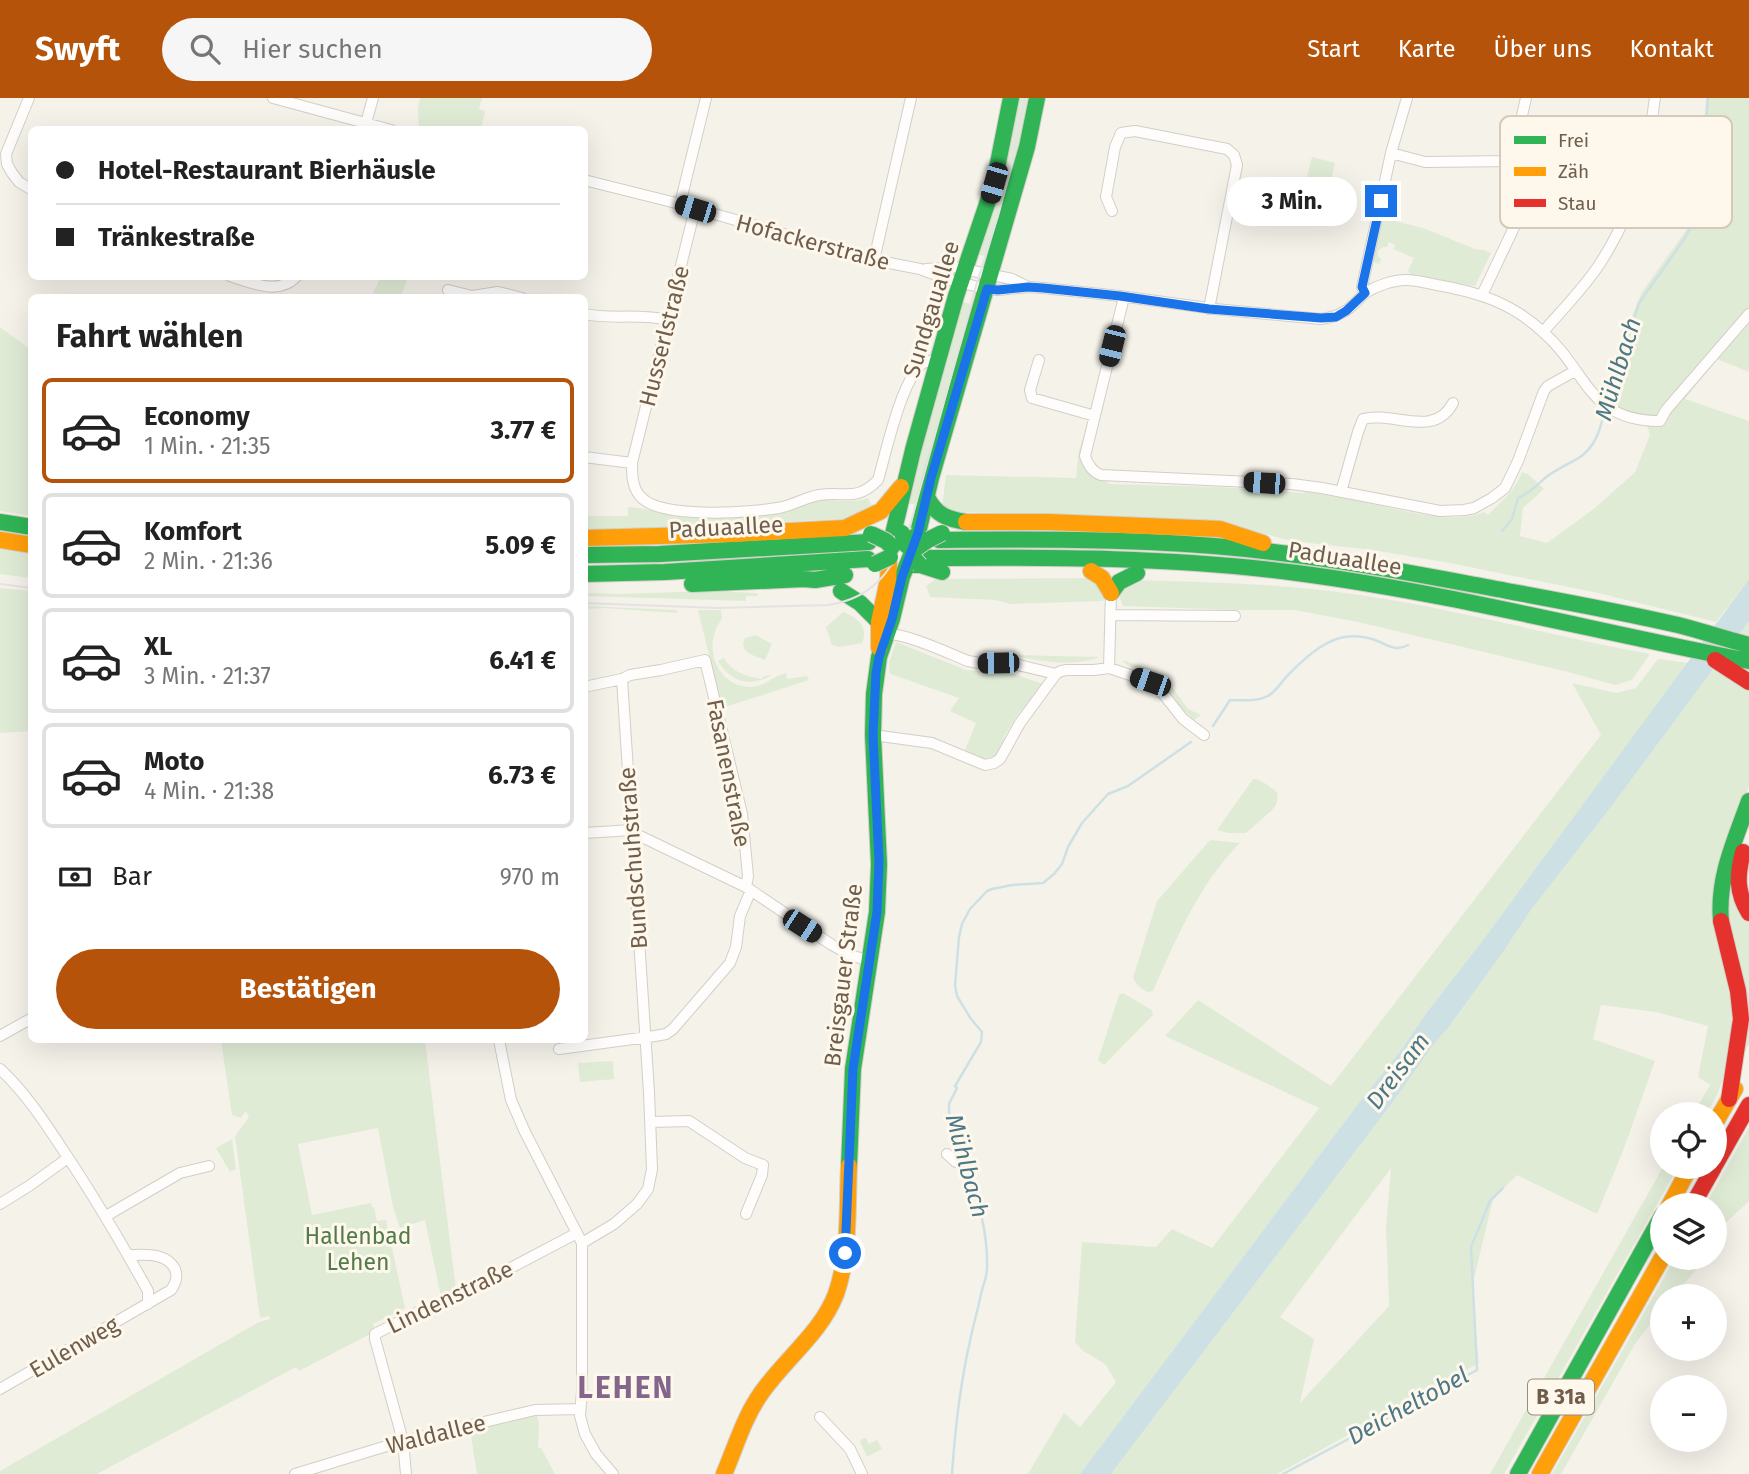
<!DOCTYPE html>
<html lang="de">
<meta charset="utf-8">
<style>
body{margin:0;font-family:"Fira Sans",sans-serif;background:#f6f6f6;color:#222;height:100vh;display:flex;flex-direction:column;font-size:26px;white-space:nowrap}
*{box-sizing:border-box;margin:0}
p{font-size:23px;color:#767676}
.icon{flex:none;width:38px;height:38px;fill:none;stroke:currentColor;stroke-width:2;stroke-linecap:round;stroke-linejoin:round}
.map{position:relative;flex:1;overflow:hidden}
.sheet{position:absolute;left:28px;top:196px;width:560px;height:749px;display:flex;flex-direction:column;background:#fff;border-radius:10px;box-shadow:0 7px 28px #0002}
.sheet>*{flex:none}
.guide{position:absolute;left:28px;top:28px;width:560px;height:154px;border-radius:10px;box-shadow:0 7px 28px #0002;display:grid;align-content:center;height:154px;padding:0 28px;background:#fff}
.buttons{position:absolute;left:1650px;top:1004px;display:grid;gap:14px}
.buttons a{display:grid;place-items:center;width:77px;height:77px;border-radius:50%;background:#fff;box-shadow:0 7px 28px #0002;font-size:35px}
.end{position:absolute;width:32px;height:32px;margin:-16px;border:9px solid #1a73e8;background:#fff;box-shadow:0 0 0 4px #fff}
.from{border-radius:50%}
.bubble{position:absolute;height:49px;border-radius:24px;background:#fff;box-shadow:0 7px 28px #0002;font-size:23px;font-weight:700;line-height:49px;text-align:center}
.car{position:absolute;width:21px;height:42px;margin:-21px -10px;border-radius:9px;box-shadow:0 0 5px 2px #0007;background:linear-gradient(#222 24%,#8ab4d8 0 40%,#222 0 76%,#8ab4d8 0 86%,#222 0)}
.guide b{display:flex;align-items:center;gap:24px;height:66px;font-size:26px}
.guide b+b{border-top:2px solid #e0e0e0}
.guide i{width:18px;height:18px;background:#222}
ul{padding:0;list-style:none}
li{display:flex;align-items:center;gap:21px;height:105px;margin:0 14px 10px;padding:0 14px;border:4px solid #e0e0e0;border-radius:10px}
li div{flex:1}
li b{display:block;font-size:26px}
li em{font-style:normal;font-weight:700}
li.selected{border-color:#b45309}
li>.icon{width:63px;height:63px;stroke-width:1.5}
h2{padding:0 28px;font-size:32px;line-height:84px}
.pay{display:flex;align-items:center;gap:18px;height:77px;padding:0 28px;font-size:26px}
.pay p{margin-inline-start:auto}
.cta{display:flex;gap:14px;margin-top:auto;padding:14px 28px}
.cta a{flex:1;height:80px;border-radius:42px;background:#b45309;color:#fff;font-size:28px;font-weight:700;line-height:80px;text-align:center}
header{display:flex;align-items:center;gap:42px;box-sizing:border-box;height:98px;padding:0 35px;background:#b45309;color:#fff}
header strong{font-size:33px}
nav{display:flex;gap:38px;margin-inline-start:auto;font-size:24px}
.search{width:490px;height:63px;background:#f6f6f6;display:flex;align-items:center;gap:18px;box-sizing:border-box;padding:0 24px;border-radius:38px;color:#767676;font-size:26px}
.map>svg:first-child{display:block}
.green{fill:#e0ebd6;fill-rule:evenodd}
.water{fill:#cde0e4}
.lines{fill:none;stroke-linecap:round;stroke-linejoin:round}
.stream{stroke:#cde0e4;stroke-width:2.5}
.street-casing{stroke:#d3cec7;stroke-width:12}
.fast-casing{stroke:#d3cec7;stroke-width:18}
.slow-casing{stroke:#d3cec7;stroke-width:18}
.jam-casing{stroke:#d3cec7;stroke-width:18}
.street{stroke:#fefdfc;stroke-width:10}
.fast{stroke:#30b455;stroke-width:16}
.slow{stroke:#ff9f0a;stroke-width:16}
.jam{stroke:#e5322d;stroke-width:16}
.tram{stroke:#e5e2e4;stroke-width:2}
.fast-bridge-casing{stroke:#d3cec7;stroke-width:18;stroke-linecap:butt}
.fast-bridge{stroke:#30b455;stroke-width:16}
.route{stroke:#1a73e8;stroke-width:9}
.labels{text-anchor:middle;stroke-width:6;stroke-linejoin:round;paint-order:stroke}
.shield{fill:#fdf8eb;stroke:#9a8c7c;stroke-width:2}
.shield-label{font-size:21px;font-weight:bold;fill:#705e4d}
.street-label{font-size:23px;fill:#705e4d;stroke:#fdf8eb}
.park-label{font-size:23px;fill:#537a49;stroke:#fdf8eb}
.water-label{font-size:24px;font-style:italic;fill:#4c7888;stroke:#fdf8eb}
.district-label{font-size:30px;font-weight:bold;letter-spacing:2px;fill:#84658c;stroke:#fdf8eb}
.key{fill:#fdf8eb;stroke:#d3cabc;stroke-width:2}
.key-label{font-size:19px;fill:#705e4d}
</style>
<header>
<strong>Swyft</strong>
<div class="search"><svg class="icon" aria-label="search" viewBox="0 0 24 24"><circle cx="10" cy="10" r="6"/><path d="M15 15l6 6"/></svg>Hier suchen</div>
<nav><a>Start</a><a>Karte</a><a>Über uns</a><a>Kontakt</a></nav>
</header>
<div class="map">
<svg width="1749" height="1376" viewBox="0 0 1749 1376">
<rect width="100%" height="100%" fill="#f5f2ea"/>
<path class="green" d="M420,0H482L479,11L485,13L481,31H419L418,11Z
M1015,0H1028L1026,15L1031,16L991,159L975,156Z
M1706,0H1749V274L1717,261L1685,301L1749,323V481L1716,524L1598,495L1450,465L1372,452L1292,443L1220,424L1095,417L946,414L942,410L946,377L1076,380L1079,352L1084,337L1086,338L1091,376L1093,380L1105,381L1109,386L1220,389L1304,395L1308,392L1364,401L1367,405C1405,412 1447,427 1485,414L1488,417C1504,400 1512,397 1522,374L1528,376L1544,391L1523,410L1520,438L1547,445L1595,410L1635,374L1650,337L1644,319L1603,305L1618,252L1642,194L1697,117L1706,88L1704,26Z
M1312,59L1335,65L1325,109L1301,103Z
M1381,119L1426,131L1475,151L1484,152L1491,155L1475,188L1412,179L1408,173L1414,160L1393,151L1395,147L1389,144L1387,149H1383L1378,153V158L1381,161L1379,166L1373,164Z
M381,179H408L401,199H371Z
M959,203L975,207L919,407L905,405Z
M0,229L31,252V418L0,413Z
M868,400L873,410L858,420L585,435L584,418H628V409C651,410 673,420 697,418C736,416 775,407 814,402C832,401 851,406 868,400Z
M0,451L31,452V480L0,476Z
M1090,480L1106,497L1103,503L1010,506L995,502L930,499L926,488L936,481Z
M1131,482C1200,484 1269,485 1338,494C1443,507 1546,537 1650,556L1632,582L1615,587L1568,574L1358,524L1295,512H1238L1123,508L1119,498Z
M0,490L31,493V633L0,635Z
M712,493L757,495L758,498H746V503L585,498L584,495L617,496Z
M585,508L677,512V515L603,510L585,511Z
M698,512H721L722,521C702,546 715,588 750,589C764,589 773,578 786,575L787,581L807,578L809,582L722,610Z
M843,514C857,519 869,529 862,545L839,549L832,547L826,529Z
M1749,523V688L1718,785L1733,893L1729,966L1717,997L1706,1017H1693L1710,987L1698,979L1708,928L1656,914L1601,907L1593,941L1655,963L1623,1053L1597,1116L1517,1077L1493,1101L1472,1189L1479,1265L1277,1376H1111L1395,1001L1434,946L1448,930L1501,857L1531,812L1611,709ZM1391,1070L1386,1129L1389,1208L1300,1305L1314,1241L1280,1219Z
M756,537L772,546L765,562C754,558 738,554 745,540Z
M896,544L966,572L1014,576L1043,586L1019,615L1005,637L998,658C985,665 977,659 965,652L976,625L950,613L959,600L890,576L889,564Z
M1014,557L1099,559C1077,569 1037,564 1014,557Z
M724,560C733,575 746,578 762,581L764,578L772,577C751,590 730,584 718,563Z
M1658,561L1688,565L1483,842L1427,914L1401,952L1358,1006L1080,1376H1028L1064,1315L1080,1329L1116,1284L1105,1266L1083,1253L1075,1244L1082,1144L1156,1149L1172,1131L1212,1150L1319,1010L1165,938L1198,902L1331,988L1601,637L1572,585L1616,595L1636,590Z
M1122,562L1162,575L1188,611L1201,617L1194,622L1182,611L1164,585L1155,578L1127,567Z
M1253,681H1257L1266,686L1277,694L1278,699L1276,707L1271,713L1246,735H1228L1217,732Z
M1210,742L1240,745C1199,786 1176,841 1153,893L1147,894L1138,888L1133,880L1157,803Z
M1735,764L1749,822V946L1742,959L1726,825Z
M1123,895L1152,912L1153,917L1104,967L1098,962L1119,897Z
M221,942H425L456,1192L441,1199L425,1122L400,1130L393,1109L378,1030L298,1046L312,1117L371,1105L372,1109H374L377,1123L386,1122L405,1210L373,1226L376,1233L299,1273L296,1269L97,1376H0V1373L259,1224L270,1221L269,1218L260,1220L235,1038L249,1019L246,1013L241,1020L232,1017Z
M613,963L614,981L580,984L578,965Z
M1749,1029V1103L1715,1135V1108H1705Z
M232,1041L236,1071L230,1074L216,1050Z
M1663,1069H1678L1504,1376H1490Z
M1675,1160H1706L1673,1199H1662V1211L1635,1246L1561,1376H1552Z
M537,1317L539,1326L538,1350H541L555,1376H477L470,1332Z
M866,1340L869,1346L877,1342L882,1351L867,1359L860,1344L862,1341Z"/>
<path class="water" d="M1749,481V523L1611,709L1531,812L1501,857L1448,930L1434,946L1395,1001L1111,1376H1080L1358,1006L1401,952L1427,914L1483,842Z"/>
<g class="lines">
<path class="stream" d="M1607,304L1621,250L1634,221L1639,205L1685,140L1698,117L1709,86L1706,26L1708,0
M1502,433L1512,421L1518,400C1531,395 1538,385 1549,377C1558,371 1568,366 1577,361C1596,350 1601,330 1605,310
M1213,628L1230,602C1243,602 1256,604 1268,598C1275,594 1281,585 1287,578C1301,564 1320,545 1340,540C1349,537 1363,538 1372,541C1386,545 1394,555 1408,547
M962,1061L949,1014V1006L957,990L955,988L981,944L982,934L971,921L957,898L955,888L959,839L962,826L970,811L987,793L992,791L1012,787L1043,785L1054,776L1062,766L1068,749L1082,725L1108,696L1128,688L1191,644
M952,1376C955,1331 960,1287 970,1243C973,1227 978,1212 981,1196C983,1187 987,1179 987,1170C988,1135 979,1102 966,1071
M1283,1376L1477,1272L1471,1149L1490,1103L1503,1090"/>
<defs>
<path id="street" d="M29,0L6,56L7,66L12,75L19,84L32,92
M273,0L391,32
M366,25L373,0
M1391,55L1425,64L1515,63
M584,82L680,106L874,162L920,171L950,182L987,191L998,192L1029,189L1043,190L1120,198L1215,211L1321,221C1334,219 1344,216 1354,206C1358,203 1361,198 1365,195C1376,188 1393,182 1406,182C1416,182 1427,185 1437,187C1478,194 1512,205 1543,234C1588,273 1587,323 1660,323L1666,312L1749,216
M680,106L706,0
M695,111L632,365C632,377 632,391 642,400C663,421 754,415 783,409C795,406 807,399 819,397C845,393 856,404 878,382C886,355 901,282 923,265C927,263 934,262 939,261
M1112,113L1106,99L1115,49L1121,35L1135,33L1227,51L1234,57L1237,67L1209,211
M874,162L911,0
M926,171L954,169L1012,181L1026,188
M230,178C252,185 279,198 297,178
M448,192L472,198L498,194L522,200
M1365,195L1362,189L1391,55L1407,0
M1482,197L1528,100V92L1524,81L1515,63L1516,44L1526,0
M1124,199L1085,358C1088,367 1092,374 1101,377L1292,386L1322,390L1440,413L1464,412L1474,410L1492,400L1505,390L1518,363L1544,293L1548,288L1575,273
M584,216C612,222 640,215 667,222
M1543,234C1562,212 1583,191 1599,167C1621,133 1638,93 1647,53C1651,36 1652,18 1655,0
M1039,262L1030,292L1032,300L1095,318
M584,359L632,365
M1341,394L1358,334L1363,321C1394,313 1434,341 1453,305
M1111,517L1235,518
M883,536C904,534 948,555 968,563L979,565L1014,566L1056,576
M1109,570L1111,495
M584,589L622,581L630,577L661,572L705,562L742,716L748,778L746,789
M873,637L932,645L985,667L994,665L1000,661L1020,625L1056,576L1061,573L1067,572H1094L1109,570L1151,584L1161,593L1183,621L1204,637
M584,735L632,732
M632,739L640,738L746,789L832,847L850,857L870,863
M0,938L32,920
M499,942L511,1002L525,1034L582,1145V1293L580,1318L585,1336L596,1356L613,1376
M559,951L655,938L666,936L673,931L730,865L736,849L740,818L751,792
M0,971C26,995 46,1026 65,1055C95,1100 122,1146 148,1193V1206
M651,1024L689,1023L745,1060L763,1067L762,1077L746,1116
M947,1056L956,1064L968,1066
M0,1106L29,1088L68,1060
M106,1118L180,1075L209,1068
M582,1145L614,1126L637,1106L648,1091L652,1071L649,994L622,581
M0,1291L171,1192C176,1185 178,1179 175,1171C166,1154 145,1157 129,1157
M820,1319L850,1351L862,1376
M295,1376L403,1343L535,1312L580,1311
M406,1376L403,1343L375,1241V1236L418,1214L461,1196L577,1135"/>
<path id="fast" d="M927,399C936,417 947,421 966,424
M0,424L32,429
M918,435L931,380L1027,49L1037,0
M893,436L913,352L956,198L994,85L1011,0
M939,442C1031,441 1122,441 1214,448C1300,455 1385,470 1470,486C1539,499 1609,511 1678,527C1702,533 1725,541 1749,547
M584,457L660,456L869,444
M927,460C1051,459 1174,459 1297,475C1450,495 1598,534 1749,563
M909,467H920L942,474
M584,476L665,474L868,461
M692,486L804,481L815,482L845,477
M841,493L860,505L879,524
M1111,495L1119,484L1137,475
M1721,823C1717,780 1735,742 1749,703
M849,1068L853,971L877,814L879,766L873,637L874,596L879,559L892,521L902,479L907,467
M1518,1376L1662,1118"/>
<path id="slow" d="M966,424H1048L1220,431L1263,445
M845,430L881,413L901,389
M584,440L732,436L845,430
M0,442L32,447
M1091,473L1102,480L1111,495
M879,550V524L888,482L889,466
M1715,1025L1735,991
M1669,1108L1690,1069
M724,1376C736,1348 744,1319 762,1294C786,1260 821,1235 836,1196C850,1156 847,1110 849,1068
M1540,1376L1662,1160"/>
<path id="jam" d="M1715,562L1749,584
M1743,754C1737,777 1736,794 1749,815
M1721,823L1738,893L1741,921L1729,1001
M1715,1067L1749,1007
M1692,1108L1714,1069"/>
</defs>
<use href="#street" class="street-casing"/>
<use href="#fast" class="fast-casing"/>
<use href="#slow" class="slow-casing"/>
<use href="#jam" class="jam-casing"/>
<use href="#street" class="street"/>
<use href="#fast" class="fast"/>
<use href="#slow" class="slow"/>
<use href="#jam" class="jam"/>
<path class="tram" d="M0,486L32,490
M584,505L718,510L828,507C877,500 896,467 911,424L976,188L998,118L1011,69L1025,0"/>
<defs>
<path id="fast-bridge" d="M902,435L906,447L918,436
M871,436L886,443L892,449
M911,454L928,442L942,435
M875,466L890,459
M907,467L911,457L920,467"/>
</defs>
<use href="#fast-bridge" class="fast-bridge-casing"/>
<use href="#fast-bridge" class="fast-bridge"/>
</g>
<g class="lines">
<path class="route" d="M845,1155L853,971L877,814L879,763L873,637L876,575L879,559L892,521L902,479L918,435L931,380L987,191L998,192L1028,189L1043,190L1120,198L1209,211L1321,220L1336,219L1346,213L1365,195L1362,189L1381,103"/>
</g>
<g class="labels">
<rect class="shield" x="1528" y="1281.5" width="66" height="35" rx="5"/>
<g class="shield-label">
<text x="1561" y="1306">B 31a</text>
</g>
<g class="street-label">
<text transform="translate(813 144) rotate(15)" y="8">Hofackerstraße</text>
<text transform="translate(931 211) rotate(-73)" y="8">Sundgauallee</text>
<text transform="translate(664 238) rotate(-76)" y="8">Husserlstraße</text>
<text transform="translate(726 429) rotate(-3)" y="8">Paduaallee</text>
<text transform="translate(1345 460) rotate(9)" y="8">Paduaallee</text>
<text transform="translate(729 675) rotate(79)" y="8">Fasanenstraße</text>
<text transform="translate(633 760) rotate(-94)" y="8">Bundschuhstraße</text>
<text transform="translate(843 877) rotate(-83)" y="8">Breisgauer Straße</text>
<text transform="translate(450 1199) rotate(-26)" y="8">Lindenstraße</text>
<text transform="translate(74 1249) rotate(-30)" y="8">Eulenweg</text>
<text transform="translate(436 1336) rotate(-14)" y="8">Waldallee</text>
</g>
<g class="park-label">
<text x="358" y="1146">Hallenbad<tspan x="358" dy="26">Lehen</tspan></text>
</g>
<g class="water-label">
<text transform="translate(1618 271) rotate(-73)" y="8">Mühlbach</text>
<text transform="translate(1398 973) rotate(-53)" y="8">Dreisam</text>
<text transform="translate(967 1068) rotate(75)" y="8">Mühlbach</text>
<text transform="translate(1408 1308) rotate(-29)" y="8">Deicheltobel</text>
</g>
<g class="district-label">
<text x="626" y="1300">LEHEN</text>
</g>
</g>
<rect x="1500" y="18" width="232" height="112" rx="10" class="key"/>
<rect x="1514" y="38" width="32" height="8" fill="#30b455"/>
<rect x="1514" y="69" width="32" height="9" fill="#ff9f0a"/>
<rect x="1514" y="101" width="32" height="8" fill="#e5322d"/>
<g class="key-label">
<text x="1558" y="49">Frei</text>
<text x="1558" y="80">Zäh</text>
<text x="1558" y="112">Stau</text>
</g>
</svg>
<div class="buttons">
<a><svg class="icon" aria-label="locate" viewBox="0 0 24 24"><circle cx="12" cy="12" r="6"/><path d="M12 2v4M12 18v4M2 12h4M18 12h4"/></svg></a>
<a><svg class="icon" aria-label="layers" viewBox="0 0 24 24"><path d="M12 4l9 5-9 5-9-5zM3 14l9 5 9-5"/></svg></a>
<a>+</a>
<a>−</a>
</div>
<i class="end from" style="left:845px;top:1155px"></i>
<i class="end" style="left:1381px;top:103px"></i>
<div class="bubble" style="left:1227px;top:79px;width:130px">3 Min.</div>
<i class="car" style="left:994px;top:85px;rotate:196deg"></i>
<i class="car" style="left:695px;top:111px;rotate:287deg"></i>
<i class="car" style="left:1112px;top:248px;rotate:194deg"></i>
<i class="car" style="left:1264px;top:385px;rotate:274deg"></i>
<i class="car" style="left:998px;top:565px;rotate:269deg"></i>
<i class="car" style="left:1150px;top:584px;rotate:289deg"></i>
<i class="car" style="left:802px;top:828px;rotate:123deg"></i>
<div class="guide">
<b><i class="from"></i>Hotel-Restaurant Bierhäusle</b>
<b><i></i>Tränkestraße</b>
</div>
<section class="sheet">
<h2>Fahrt wählen</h2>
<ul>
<li class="selected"><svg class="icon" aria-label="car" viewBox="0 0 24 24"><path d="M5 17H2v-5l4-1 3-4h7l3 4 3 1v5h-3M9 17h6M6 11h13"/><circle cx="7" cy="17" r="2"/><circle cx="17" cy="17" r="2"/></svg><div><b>Economy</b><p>1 Min. · 21:35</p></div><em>3.77 €</em></li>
<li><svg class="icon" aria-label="car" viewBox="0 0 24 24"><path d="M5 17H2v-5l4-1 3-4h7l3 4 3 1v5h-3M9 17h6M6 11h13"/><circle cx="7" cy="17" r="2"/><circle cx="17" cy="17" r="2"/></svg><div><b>Komfort</b><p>2 Min. · 21:36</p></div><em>5.09 €</em></li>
<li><svg class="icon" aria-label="car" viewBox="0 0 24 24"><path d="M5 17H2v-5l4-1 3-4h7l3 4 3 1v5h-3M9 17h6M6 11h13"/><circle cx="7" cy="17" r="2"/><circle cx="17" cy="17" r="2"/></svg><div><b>XL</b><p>3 Min. · 21:37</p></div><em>6.41 €</em></li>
<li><svg class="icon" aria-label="car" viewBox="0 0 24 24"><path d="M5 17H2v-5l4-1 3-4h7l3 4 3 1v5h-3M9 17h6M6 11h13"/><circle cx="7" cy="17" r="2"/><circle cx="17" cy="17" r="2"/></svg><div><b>Moto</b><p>4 Min. · 21:38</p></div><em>6.73 €</em></li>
</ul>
<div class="pay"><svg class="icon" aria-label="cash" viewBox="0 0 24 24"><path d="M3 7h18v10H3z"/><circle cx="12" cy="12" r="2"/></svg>Bar<p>970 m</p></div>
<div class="cta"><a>Bestätigen</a></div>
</section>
</div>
